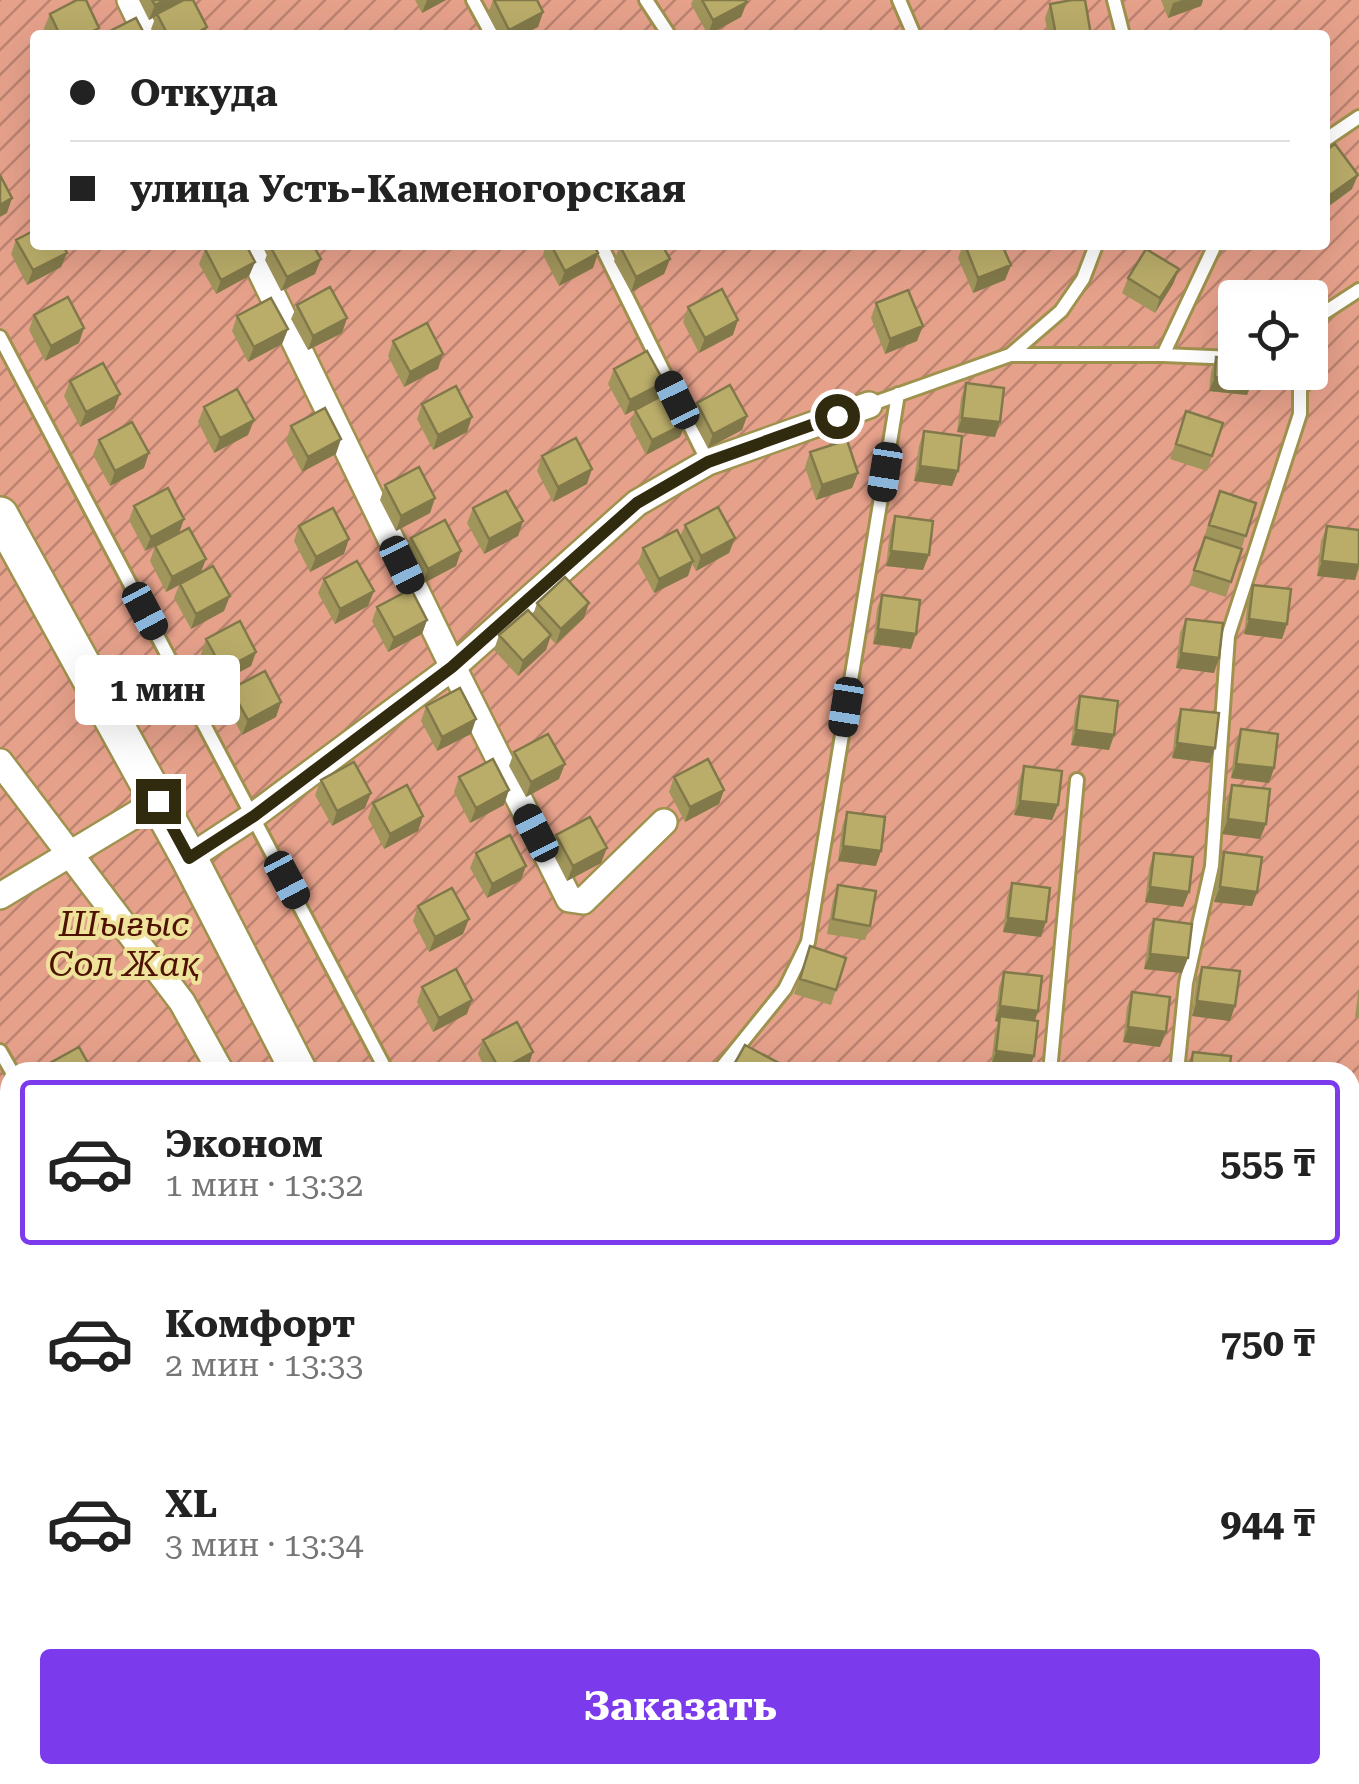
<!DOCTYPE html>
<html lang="ru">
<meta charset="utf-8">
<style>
body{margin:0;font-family:"Roboto Serif",serif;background:#f6f6f6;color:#222;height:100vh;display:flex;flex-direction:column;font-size:38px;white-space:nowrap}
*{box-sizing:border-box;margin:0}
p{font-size:32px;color:#767676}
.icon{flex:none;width:55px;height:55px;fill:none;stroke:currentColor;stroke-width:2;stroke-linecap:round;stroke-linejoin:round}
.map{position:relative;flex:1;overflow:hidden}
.drawer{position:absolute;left:0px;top:1062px;width:1360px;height:722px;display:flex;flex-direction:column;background:#fff;border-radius:30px 30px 0 0;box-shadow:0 10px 40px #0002}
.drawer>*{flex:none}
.banner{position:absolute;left:30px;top:30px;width:1300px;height:220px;border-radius:10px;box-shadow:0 10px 40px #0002;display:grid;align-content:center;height:220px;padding:0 40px;background:#fff}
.controls{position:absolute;left:1218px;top:280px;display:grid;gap:20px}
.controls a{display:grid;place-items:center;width:110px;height:110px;border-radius:10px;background:#fff;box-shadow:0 10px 40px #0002;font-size:50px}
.end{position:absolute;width:45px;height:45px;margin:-22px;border:12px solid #302b0e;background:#fff;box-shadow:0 0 0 5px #fff}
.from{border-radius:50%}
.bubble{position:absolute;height:70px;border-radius:10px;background:#fff;box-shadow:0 10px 40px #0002;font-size:32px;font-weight:700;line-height:70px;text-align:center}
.car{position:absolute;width:30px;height:60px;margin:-30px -15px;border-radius:12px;box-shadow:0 0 8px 2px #0007;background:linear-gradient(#222 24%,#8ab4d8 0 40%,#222 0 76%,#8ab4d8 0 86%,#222 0)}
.banner b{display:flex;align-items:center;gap:35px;height:95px;font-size:38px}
.banner b+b{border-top:2px solid #e0e0e0}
.banner i{width:25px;height:25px;background:#222}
ul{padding:18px 0 0;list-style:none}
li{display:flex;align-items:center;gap:30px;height:165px;margin:0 20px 15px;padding:0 20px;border:5px solid transparent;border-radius:10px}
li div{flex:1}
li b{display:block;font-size:38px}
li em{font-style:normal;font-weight:700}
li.current{border-color:#7c3aed}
li>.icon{width:90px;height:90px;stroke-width:1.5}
.button{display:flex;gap:20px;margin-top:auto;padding:20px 40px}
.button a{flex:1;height:115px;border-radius:10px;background:#7c3aed;color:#fff;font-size:40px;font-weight:700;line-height:115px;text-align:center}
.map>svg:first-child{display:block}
.garden{fill:url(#garden-furrows);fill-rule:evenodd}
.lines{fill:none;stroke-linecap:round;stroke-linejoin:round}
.lane-casing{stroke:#9f924e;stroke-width:18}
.street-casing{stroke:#9f924e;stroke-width:30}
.secondary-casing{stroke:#9f924e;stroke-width:40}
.lane{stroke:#fff;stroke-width:12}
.street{stroke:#fff;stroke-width:25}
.secondary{stroke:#fff;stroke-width:35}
.wall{fill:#a0955b}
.shaded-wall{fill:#82794a}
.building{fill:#baad6a;stroke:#82794a;stroke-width:2.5}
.route{stroke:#302b0e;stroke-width:12}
.labels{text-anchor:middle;stroke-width:8;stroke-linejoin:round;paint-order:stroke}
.park-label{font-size:35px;font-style:italic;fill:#4f1200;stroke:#efe29b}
</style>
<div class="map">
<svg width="1359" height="1784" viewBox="0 0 1359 1784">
<defs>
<pattern id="garden-furrows" width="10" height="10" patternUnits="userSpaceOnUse" patternTransform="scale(2.5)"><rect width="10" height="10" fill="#e6a18b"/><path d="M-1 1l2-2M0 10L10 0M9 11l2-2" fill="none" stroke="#bb8370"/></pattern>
</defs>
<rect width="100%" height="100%" fill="#efe29b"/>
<path class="garden" d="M0,0H1359V1784H0ZM35,35H1325V245H35ZM1235,298H1310V372H1235ZM10,1072H1350V1775H10Z"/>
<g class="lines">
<defs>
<path id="lane" d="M473,0L492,35
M646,0L669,35
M899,0L914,35
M1114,0L1123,35
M1325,140L1359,117
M601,245L708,462
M1310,322L1359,290
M0,337L387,1072
M1010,355H1163L1235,358
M1163,355L1215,245
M869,405L1010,355L1061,311L1083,279L1096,245
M0,1051L12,1072
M718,1072L785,989L808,942L898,394
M1050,1072L1077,780
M1177,1072L1186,983L1212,866L1228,636L1300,414V386L1294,372
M1350,1491L1359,1420
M1350,1621L1359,1616
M754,1775L759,1784
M1149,1775L1150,1784
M1230,1775L1236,1784
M782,1784L804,1775"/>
<path id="street" d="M130,0L147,35
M248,245L453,667L569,899L583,901L664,822
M0,762L182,1002L221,1072
M189,858L253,816L453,667L637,503L708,462L869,405
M0,896L158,801
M0,1375L10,1370
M0,1578L10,1597
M100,1775L102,1784
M425,1775L430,1784
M603,1775L608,1784"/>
<path id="secondary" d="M0,515L189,858L299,1072
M679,1775L684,1784"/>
</defs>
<use href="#lane" class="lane-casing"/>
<use href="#street" class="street-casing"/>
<use href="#secondary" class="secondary-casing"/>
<use href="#lane" class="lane"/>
<use href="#street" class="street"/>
<use href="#secondary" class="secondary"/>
</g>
<path class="wall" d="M139,0H193L207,27L204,35H155L151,29L156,16L149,20Z
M415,0H446L422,13Z
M493,0H537L543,12L538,27L522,35H499L488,14Z
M693,0H745L747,2L741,17L708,35L691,4Z
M1161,0H1203L1201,6L1168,18Z
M1050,4L1091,35H1048L1045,18Z
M50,14L97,35H48L44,28Z
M1325,151L1352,189L1325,209Z
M16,240L67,253L61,267L27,285L11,254Z
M546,245H594L598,253L593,268L559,286L543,255Z
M963,245H1002L1011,265L1005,280L973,293L958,258Z
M270,246L315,274L281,291L265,260Z
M620,246L670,259L664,274L631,292L614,261Z
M205,249L255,262L249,276L216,294L199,264Z
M1179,269L1173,284L1155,313L1122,293L1128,278Z
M876,303L917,341L885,354L871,318Z
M297,305L347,318L342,333L308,350L291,319Z
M688,307L733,335L699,353L683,322Z
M34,315L79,343L45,361L29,330Z
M237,316L288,329L282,344L248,362L232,331Z
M393,341L438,369L404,387L388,356Z
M1216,357L1253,380L1247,395L1209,391L1211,372Z
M614,369L664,382L658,397L625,415L608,384Z
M70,381L120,394L114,409L80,427L64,396Z
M966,383L995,437L957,432L961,398Z
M697,403L747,416L742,430L708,448L691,417Z
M422,404L467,432L433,450L417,419Z
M204,407L254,420L248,435L214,453L198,422Z
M635,410L680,437L646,455L630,424Z
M1186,411L1223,423L1207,471L1170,459Z
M291,426L336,454L302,472L286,441Z
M924,431L958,471L952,486L914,481L919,446Z
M99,440L144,468L110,486L93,455Z
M810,452L858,473L852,488L816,500L805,467Z
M542,456L587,484L553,502L537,471Z
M385,485L435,498L430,513L396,531L380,500Z
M1256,503L1226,597L1189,585L1214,506Z
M134,506L184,519L179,533L145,551L129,520Z
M473,508L523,521L518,536L484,554L467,523Z
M895,516L923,570L886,566L890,531Z
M685,525L735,538L729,553L696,571L692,564L688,576L654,593L638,563L643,548L680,537Z
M299,526L344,554L310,572L294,541Z
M1327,526L1359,530V569L1355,580L1317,576L1321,541Z
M411,538L461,551L456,566L422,584L406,553Z
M155,546L206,559L201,572L224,611L191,629L174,598L179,585L166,592L150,561Z
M324,579L368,606L335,624L318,593Z
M1253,585L1287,624L1282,639L1244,634L1248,599Z
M882,595L911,649L873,644L877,609Z
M537,603L584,618L556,644L550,638L546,650L518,676L494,650L499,635L533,615Z
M377,607L427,620L422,634L388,652L372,621Z
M1186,619L1214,673L1176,668L1180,633Z
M206,639L256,652L251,666L217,684L201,654Z
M231,689L281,702L276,717L242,735L226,704Z
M1080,696L1114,735L1109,750L1071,745L1075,711Z
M426,706L471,734L437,751L421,721Z
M1181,709L1215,748L1210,763L1172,758L1176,723Z
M1241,729L1274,768L1269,783L1231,778L1235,744Z
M514,752L559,779L526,797L509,766Z
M1024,766L1058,805L1052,820L1014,815L1019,781Z
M459,777L504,805L470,823L454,792Z
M674,777L724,790L719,804L685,822L669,792Z
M321,780L365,808L332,826L315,795Z
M1232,785L1260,839L1222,834L1227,799Z
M373,803L423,816L418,831L384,849L368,818Z
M847,812L876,866L838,861L842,827Z
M556,835L601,863L567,881L551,850Z
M1224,852L1257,892L1252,906L1214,902L1218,867Z
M476,853L521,880L487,898L470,868Z
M1154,853L1183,907L1145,902L1149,868Z
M1012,883L1041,937L1003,932L1007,898Z
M838,885L870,926L865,940L827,934L833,900Z
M418,906L463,934L429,952L413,921Z
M1154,919L1182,973L1144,969L1149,934Z
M810,946L846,958L831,1005L794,994Z
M1202,967L1230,1021L1192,1016L1196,981Z
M1004,972L1038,1011L1035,1021L1034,1056L1029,1070L991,1066L995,1031L998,1022L995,1021L999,987Z
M1359,986V1018L1355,1017Z
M422,987L467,1014L433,1032L417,1002Z
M1132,992L1160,1047L1123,1042L1127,1007Z
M483,1040L528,1067L518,1072H487L478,1054Z
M1193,1052L1229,1072H1187Z
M50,1063L93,1072H46Z
M10,1380V1411L2,1397L7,1382Z
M10,1689V1716L3,1705Z
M495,1775H543L540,1784H499Z
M1094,1775H1140L1143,1784H1095L1093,1778Z"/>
<path class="shaded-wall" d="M165,0H184L183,2L149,20L155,5Z
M427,0H446L422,13Z
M1182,0H1203L1201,6L1168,18L1173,3Z
M747,2L741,17L708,35L713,20Z
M543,12L538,27L522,35H507L509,30Z
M207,27L204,35H193Z
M1358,175L1352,189L1325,209L1330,195Z
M12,198L7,213L0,217V205Z
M67,253L61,267L27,285L33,270Z
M598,253L593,268L559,286L565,271Z
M321,259L315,274L281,291L287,277Z
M670,259L664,274L631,292L636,277Z
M255,262L249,276L216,294L221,280Z
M1011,265L1005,280L973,293L978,278Z
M1179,269L1173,284L1155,313L1160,298Z
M347,318L342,333L308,350L313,336Z
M738,320L733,335L699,353L705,338Z
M923,326L917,341L885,354L890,339Z
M84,328L79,343L45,361L51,346Z
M288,329L282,344L248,362L254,347Z
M443,354L438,369L404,387L410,372Z
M1215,377L1253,380L1247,395L1209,391Z
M664,382L658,397L625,415L630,400Z
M120,394L114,409L80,427L86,412Z
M747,416L742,430L708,448L713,434Z
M472,417L467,432L433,450L438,435Z
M962,418L1000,422L995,437L957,432Z
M254,420L248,435L214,453L220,438Z
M686,423L680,437L646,455L652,440Z
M341,439L336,454L302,472L308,457Z
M149,453L144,468L110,486L115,471Z
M920,466L958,471L952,486L914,481Z
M592,469L587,484L553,502L558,487Z
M858,473L852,488L816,500L822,485Z
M435,498L430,513L396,531L401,516Z
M184,519L179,533L145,551L151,537Z
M523,521L518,536L484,554L489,539Z
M735,538L729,553L696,571L701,556Z
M349,539L344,554L310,572L316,557Z
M461,551L456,566L422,584L428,569Z
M891,551L929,555L923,570L886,566Z
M206,559L200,574L166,592L172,577Z
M693,561L688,576L654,593L659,579Z
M1322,561L1359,565L1355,580L1317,576Z
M374,591L368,606L335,624L340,609Z
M230,596L224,611L191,629L196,614Z
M589,603L584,618L556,644L561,629Z
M1249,619L1287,624L1282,639L1244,634Z
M427,620L422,634L388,652L394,638Z
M878,629L916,634L911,649L873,644Z
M551,635L546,650L518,676L523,661Z
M256,652L251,666L217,684L223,670Z
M1181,653L1219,658L1214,673L1176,668Z
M281,702L276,717L242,735L248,720Z
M476,719L471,734L437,751L442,737Z
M1076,730L1114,735L1109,750L1071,745Z
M1177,743L1215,748L1210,763L1172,758Z
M565,764L559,779L526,797L531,782Z
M1236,764L1274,768L1269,783L1231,778Z
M509,790L504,805L470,823L476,808Z
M724,790L719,804L685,822L690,807Z
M371,793L365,808L332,826L337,811Z
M1020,801L1058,805L1052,820L1014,815Z
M423,816L418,831L384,849L390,834Z
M1228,819L1266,824L1260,839L1222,834Z
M843,846L881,851L876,866L838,861Z
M607,848L601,863L567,881L573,866Z
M526,866L521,880L487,898L492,884Z
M1150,887L1189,892L1183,907L1145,902Z
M1220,887L1257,892L1252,906L1214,902Z
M1008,918L1046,922L1041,937L1003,932Z
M469,919L463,934L429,952L435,937Z
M1150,954L1188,958L1182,973L1144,969Z
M472,1000L467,1014L433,1032L439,1018Z
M1197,1001L1235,1006L1230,1021L1192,1016Z
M1000,1006L1038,1011L1033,1026L1000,1016L998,1022L995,1021Z
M1128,1027L1166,1032L1160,1047L1123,1042Z
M996,1051L1034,1056L1029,1070L991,1066Z
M533,1052L528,1067L518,1072H499L500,1070Z
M9,1120L4,1135L0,1137V1126Z
M1350,1283L1359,1284V1300L1350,1299Z
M1350,1345L1359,1347V1355L1357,1362L1350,1361Z
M1350,1400L1357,1401L1352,1416L1350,1415Z
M984,1775H1003L981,1784Z
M543,1776L540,1784H525Z"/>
<path class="building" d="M77,0H86L99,28L85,35H60L50,14Z
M152,0H165L155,5Z
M184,0H193L207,27L193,35H168L157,14Z
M494,0H537L543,12L509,30Z
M702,0H745L747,2L713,20Z
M1072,0H1085L1091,35H1056L1050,4Z
M136,18L145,35H102Z
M1335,144L1358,175L1330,195L1325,189V151Z
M0,175L12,198L0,205Z
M35,230V245H63L67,253L33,270L16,240Z
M212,245H246L255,262L221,280L205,249Z
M272,245H313L321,259L287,277L270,246Z
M551,245H594L598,253L565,271Z
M622,245H662L670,259L636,277L620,246Z
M965,245H1002L1011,265L978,278Z
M1146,249L1179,269L1160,298L1128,278Z
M330,287L347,318L313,336L297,305Z
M722,289L738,320L705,338L688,307Z
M908,290L923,326L890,339L876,303Z
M68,297L84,328L51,346L34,315Z
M271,298L288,329L254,347L237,316Z
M427,323L443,354L410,372L393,341Z
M647,351L664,382L630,400L614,369Z
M1216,357L1235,358V372H1253V380L1215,377Z
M103,363L120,394L86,412L70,381Z
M966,383L1004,388L1000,422L962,418Z
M730,385L747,416L713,434L697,403Z
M456,386L472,417L438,435L422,404Z
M237,389L254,420L220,438L204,407Z
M669,392L686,423L652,440L635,410Z
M325,408L341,439L308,457L291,426Z
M1186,411L1223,423L1212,456L1176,444Z
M132,422L149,453L115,471L99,440Z
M924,431L962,436L958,471L920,466Z
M576,438L592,469L558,487L542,456Z
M847,440L858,473L822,485L810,452Z
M419,467L435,498L401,516L385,485Z
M168,488L184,519L151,537L134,506Z
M506,491L523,521L489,539L473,508Z
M1220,491L1256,503L1246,536L1209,525Z
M718,507L735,538L701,556L685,525Z
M333,508L349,539L316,557L299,526Z
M895,516L933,521L929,555L891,551Z
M445,520L461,551L428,569L411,538Z
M1327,526L1359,530V565L1322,561Z
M189,528L206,559L172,577L155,546Z
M677,530L693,561L659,579L643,548Z
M1205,537L1242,549L1231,582L1194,570Z
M357,561L374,591L340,609L324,579Z
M213,566L230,596L196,614L180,584Z
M565,577L589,603L561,629L537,603Z
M1253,585L1291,589L1287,624L1249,619Z
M411,589L427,620L394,638L377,607Z
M882,595L920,600L916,634L878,629Z
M528,610L551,635L523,661L499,635Z
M1186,619L1223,623L1219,658L1181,653Z
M240,621L256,652L223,670L206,639Z
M265,671L281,702L248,720L231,689Z
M460,688L476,719L442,737L426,706Z
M1080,696L1118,701L1114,735L1076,730Z
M1181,709L1219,713L1215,748L1177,743Z
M1241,729L1278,734L1274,768L1236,764Z
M548,734L565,764L531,782L514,752Z
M493,759L509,790L476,808L459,777Z
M708,759L724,790L690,807L674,777Z
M354,762L371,793L337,811L321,780Z
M1024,766L1062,771L1058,805L1020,801Z
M407,785L423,816L390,834L373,803Z
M1232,785L1270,789L1266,824L1228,819Z
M847,812L885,817L881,851L843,846Z
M590,817L607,848L573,866L556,835Z
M510,835L526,866L492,884L476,853Z
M1224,852L1262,857L1257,892L1220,887Z
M1154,853L1193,857L1189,892L1150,887Z
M1012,883L1050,888L1046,922L1008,918Z
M838,885L876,891L870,926L833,919Z
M452,888L469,919L435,937L418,906Z
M1154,919L1192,924L1188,958L1150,954Z
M810,946L846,958L836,990L800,979Z
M1202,967L1240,971L1235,1006L1197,1001Z
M456,969L472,1000L439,1018L422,987Z
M1004,972L1042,976L1038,1011L1000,1006Z
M1132,992L1170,997L1166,1032L1128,1027Z
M1000,1016L1038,1021L1034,1056L996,1051Z
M517,1022L533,1052L500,1070L483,1040Z
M745,1045L779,1063L774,1072H730Z
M79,1047L93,1072H55L50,1063Z
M1193,1052L1231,1056L1229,1072H1190Z
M0,1104L9,1120L0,1126Z
M1350,1248L1359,1249V1284L1350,1283Z
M1350,1310L1359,1312V1347L1350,1345Z
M1350,1365L1359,1366L1357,1401L1350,1400Z
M507,1775H543V1776L525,1784H510Z
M1103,1775H1140L1143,1783L1107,1784Z
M1297,1777L1302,1784H1286Z"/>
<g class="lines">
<path class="route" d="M158,801L189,858L254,816L452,667L637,503L708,462L837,416"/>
</g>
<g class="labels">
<g class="park-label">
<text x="124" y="936">Шығыс<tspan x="124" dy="40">Сол Жақ</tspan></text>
</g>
</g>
</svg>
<div class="controls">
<a><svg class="icon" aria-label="locate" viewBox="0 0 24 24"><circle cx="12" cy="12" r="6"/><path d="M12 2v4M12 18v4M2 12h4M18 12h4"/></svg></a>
</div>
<i class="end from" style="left:837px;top:416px"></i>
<i class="end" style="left:158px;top:801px"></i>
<div class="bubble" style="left:75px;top:655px;width:165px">1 мин</div>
<i class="car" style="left:677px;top:400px;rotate:334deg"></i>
<i class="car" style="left:885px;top:472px;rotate:189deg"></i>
<i class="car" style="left:402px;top:565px;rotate:154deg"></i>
<i class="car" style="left:145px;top:611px;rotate:152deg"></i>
<i class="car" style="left:846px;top:707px;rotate:189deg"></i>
<i class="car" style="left:536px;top:833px;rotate:333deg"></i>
<i class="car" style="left:287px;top:880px;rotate:152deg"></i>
<div class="banner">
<b><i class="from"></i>Откуда</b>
<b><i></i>улица Усть-Каменогорская</b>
</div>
<section class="drawer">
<ul>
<li class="current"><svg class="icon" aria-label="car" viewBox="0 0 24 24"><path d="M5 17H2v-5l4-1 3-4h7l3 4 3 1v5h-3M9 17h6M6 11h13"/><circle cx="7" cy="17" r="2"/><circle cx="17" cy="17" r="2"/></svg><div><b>Эконом</b><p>1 мин · 13:32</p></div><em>555 ₸</em></li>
<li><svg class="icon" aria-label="car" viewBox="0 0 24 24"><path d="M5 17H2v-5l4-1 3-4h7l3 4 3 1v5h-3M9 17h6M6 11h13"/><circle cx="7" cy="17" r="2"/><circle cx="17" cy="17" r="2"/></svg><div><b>Комфорт</b><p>2 мин · 13:33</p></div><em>750 ₸</em></li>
<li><svg class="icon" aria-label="car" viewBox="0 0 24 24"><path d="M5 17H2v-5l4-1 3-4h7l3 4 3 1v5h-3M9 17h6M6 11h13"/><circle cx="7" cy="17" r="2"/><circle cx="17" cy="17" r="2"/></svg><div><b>XL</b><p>3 мин · 13:34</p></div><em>944 ₸</em></li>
</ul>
<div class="button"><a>Заказать</a></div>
</section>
</div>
